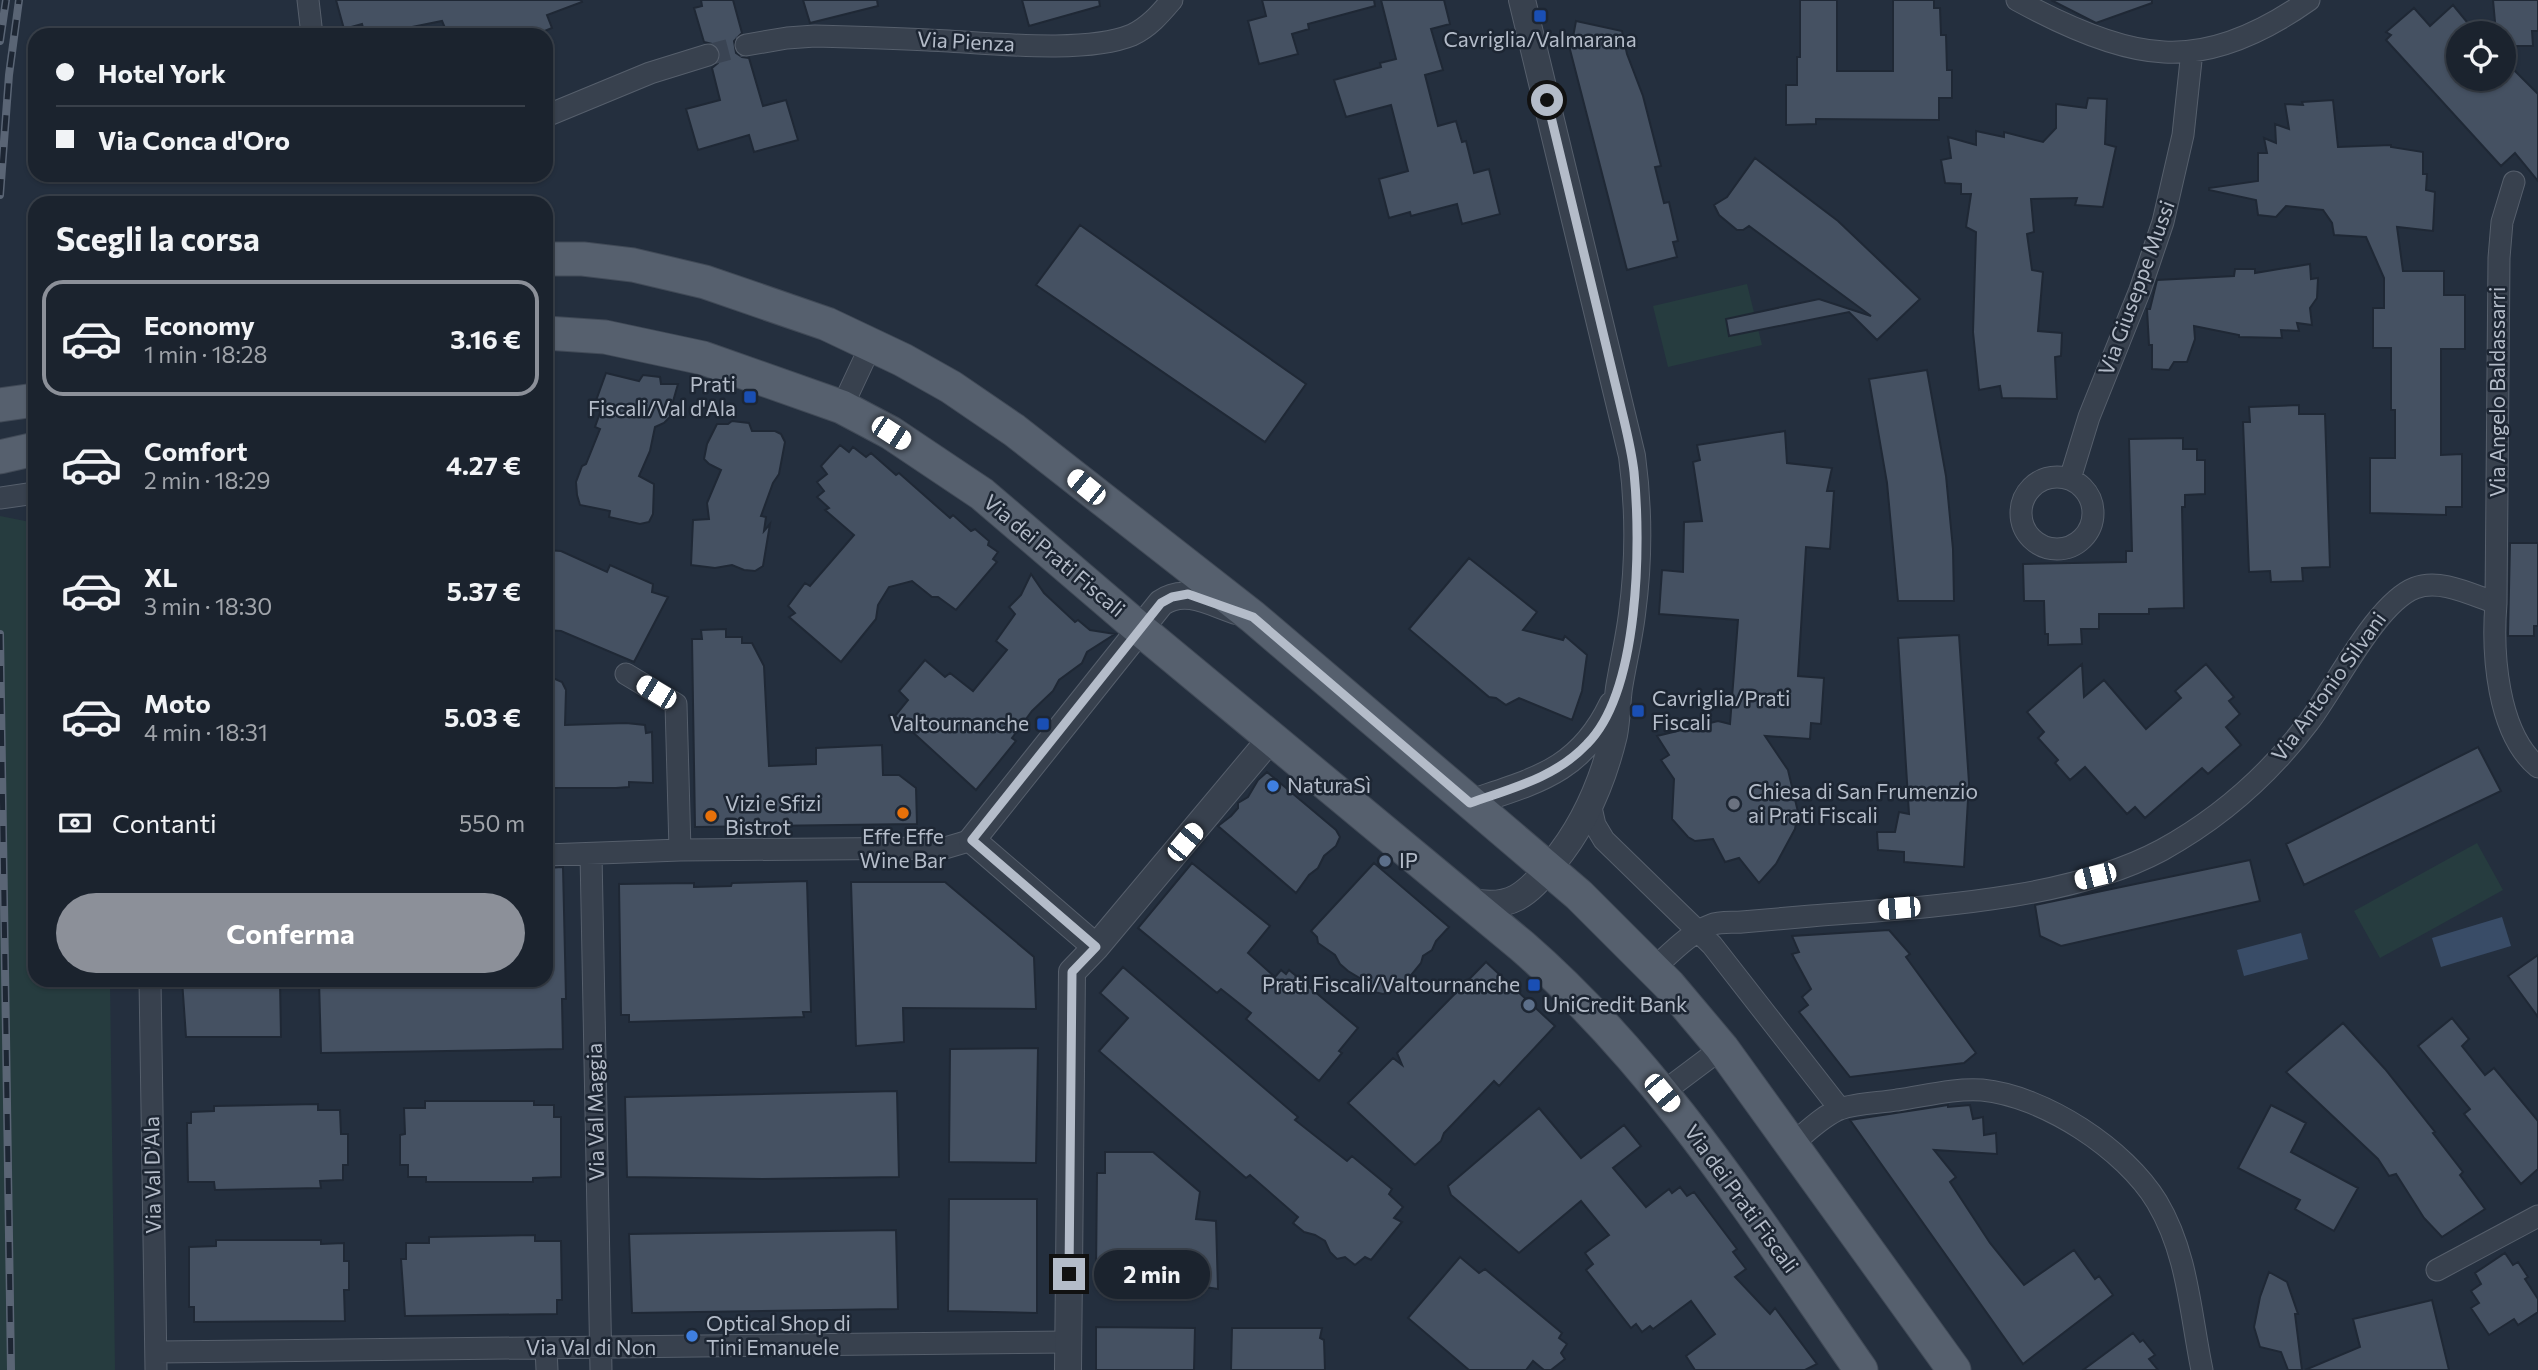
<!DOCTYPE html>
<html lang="it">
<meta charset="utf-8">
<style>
body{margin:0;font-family:Commissioner,sans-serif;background:#242b36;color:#f1f3f6;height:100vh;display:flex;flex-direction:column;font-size:26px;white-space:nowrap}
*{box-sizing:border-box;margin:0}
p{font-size:23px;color:#a0a4aa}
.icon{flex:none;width:38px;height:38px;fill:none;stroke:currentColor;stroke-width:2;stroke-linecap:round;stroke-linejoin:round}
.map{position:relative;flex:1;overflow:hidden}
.drawer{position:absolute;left:28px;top:196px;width:525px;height:791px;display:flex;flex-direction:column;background:#1b232e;border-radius:21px;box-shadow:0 2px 5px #0004,0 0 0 2px #39404a}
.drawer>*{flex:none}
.top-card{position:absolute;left:28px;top:28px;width:525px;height:154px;border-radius:21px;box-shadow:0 2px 5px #0004,0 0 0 2px #39404a;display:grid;align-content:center;height:154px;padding:0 28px;background:#1b232e}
.tools{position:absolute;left:2446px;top:21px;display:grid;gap:14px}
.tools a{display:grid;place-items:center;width:70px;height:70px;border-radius:50%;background:#1b232e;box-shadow:0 2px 5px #0004,0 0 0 2px #39404a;font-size:35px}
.end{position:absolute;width:32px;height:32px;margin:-16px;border:9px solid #b4bcc9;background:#111;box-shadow:0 0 0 4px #111}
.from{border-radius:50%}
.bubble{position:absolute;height:49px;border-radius:24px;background:#1b232e;box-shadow:0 2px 5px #0004,0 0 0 2px #39404a;font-size:23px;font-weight:700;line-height:49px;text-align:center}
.car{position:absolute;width:21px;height:42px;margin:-21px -10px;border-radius:9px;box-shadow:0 0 5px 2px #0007;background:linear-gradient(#fff 24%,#345 0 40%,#fff 0 76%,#345 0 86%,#fff 0)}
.top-card b{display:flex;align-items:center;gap:24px;height:66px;font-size:26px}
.top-card b+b{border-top:2px solid #39404a}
.top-card i{width:18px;height:18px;background:#f1f3f6}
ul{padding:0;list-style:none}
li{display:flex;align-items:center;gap:21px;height:116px;margin:0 14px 10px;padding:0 14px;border:4px solid transparent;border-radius:21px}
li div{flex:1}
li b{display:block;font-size:26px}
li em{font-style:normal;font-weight:700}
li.current{border-color:#8c9099}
li>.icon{width:63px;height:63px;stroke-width:1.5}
h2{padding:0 28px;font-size:32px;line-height:84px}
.pay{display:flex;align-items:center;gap:18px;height:77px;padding:0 28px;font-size:26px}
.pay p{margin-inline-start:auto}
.cta{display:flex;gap:14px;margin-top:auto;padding:14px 28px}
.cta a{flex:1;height:80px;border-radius:42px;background:#8c9099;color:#fff;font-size:28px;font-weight:700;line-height:80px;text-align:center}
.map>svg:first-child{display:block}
.green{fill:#263c3f}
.water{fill:#394c67}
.building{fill:#455162;stroke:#1f2835;stroke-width:2}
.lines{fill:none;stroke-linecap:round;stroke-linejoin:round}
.minor-tunnel{stroke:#3a4453;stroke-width:21;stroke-dasharray:21 10;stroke-linecap:butt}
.minor-casing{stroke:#565f6c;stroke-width:23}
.tertiary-casing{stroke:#565f6c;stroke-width:28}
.primary-casing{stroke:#414a57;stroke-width:35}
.minor{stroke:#38414e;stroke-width:21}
.tertiary{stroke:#38414e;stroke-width:26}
.primary{stroke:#56606e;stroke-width:33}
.rail-casing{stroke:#5a6575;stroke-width:8}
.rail{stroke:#1d2633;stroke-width:5;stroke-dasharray:16;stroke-linecap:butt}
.route{stroke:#b4bcc9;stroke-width:9}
.transit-dot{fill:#1a4fb4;stroke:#1d2633;stroke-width:2.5}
.shop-dot{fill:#3f7fe0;stroke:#1d2633;stroke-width:2.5}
.worship-dot{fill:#6b7280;stroke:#1d2633;stroke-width:2.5}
.food-dot{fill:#e8710a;stroke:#1d2633;stroke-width:2.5}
.service-dot{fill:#5c6f8a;stroke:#1d2633;stroke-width:2.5}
.labels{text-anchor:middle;stroke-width:5;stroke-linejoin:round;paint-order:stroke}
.poi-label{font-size:21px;fill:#b4bcc9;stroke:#1d2633;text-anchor:start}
.street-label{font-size:21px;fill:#b4bcc9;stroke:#1d2633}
</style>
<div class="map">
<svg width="2538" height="1370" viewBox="0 0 2538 1370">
<rect width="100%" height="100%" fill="#242f3e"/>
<path class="green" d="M1747,284L1762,345L1668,367L1653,306Z
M0,516L35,523V980H110L115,1370H0Z
M2477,843L2503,890L2380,958L2354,911Z"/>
<path class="water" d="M2502,917L2511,946L2441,967L2432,938Z
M2301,933L2308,959L2244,976L2237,950Z"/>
<path class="building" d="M336,0H581L582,2L547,15L552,28L535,35H448L442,21L407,28L409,35H365L362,24L344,29Z
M701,0H733L742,33L734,41L736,53L742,57L749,58L763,106L786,100L798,140L754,152L749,135L698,150L686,109L720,100L712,68L718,63L721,52L716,45L704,42L694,8L702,6Z
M803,0H877L878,6L810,23Z
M1022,0H1099L1100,6L1029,26Z
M1262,0H1374L1375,6L1308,24L1309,29L1292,34L1298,54L1259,64L1248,21L1266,16Z
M1381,0H1444L1450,24L1431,29L1443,70L1425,75L1438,126L1456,121L1462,142L1466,141L1474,173L1489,169L1500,214L1462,224L1457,204L1411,216L1410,212L1389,218L1379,179L1408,171L1391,105L1346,117L1334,80L1381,67L1380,63L1396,59Z
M1800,0H1837V71H1893V0H1934V8H1940L1941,35H1946L1947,70H1952V98H1939V120L1816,119V124L1786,125V85H1797V57H1800Z
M2051,0H2152V3L2096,23Z
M2493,0H2538V31H2532L2533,46H2504V33H2496Z
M2453,5L2476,33H2459V79H2504V60L2538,94V181L2515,153L2501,166L2386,40L2391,35L2386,32L2414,8L2430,26Z
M1576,21L1622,31L1627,54L1643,96L1661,166L1655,167L1664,203L1669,202L1678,241L1673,242L1677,257L1627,270L1567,38L1573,37Z
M2088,98L2107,99L2105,144L2116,147L2103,207L2075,205L2077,198L2031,199L2034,232L2027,234L2032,270L2043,272L2038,331L2062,333L2061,356L2055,357L2057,399L2002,398L2000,386L1979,390L1973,332L1976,232L1966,227L1971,194H1961V184L1945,183L1941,160L1951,158L1948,137L1976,145V131L2004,137V132L2043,142L2056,128V104L2086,108Z
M2333,100L2338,147L2391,145V147L2423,152V174H2427L2426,190L2435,192L2433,231L2397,227L2403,271H2444V295H2465V349H2441V455L2462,454V507H2446V515L2370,513V458H2395V410H2391V348H2373V308H2384V278L2366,237L2334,235L2332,223L2323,210L2286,206L2276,217L2258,215L2256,200L2209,190V188L2258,181V153H2267L2264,138L2276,143L2275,124L2289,129L2285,104L2303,105L2302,102Z
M1755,158L1838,221L1920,299L1877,340L1849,312L1729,336L1726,319L1819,299L1871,316L1749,226L1743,230H1737L1719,215L1714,205L1727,197Z
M1080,225L1306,384L1265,442L1036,285Z
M2310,264L2311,279L2318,278L2317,298L2310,308L2312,325L2297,323L2299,331L2281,330L2282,338L2239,337V335L2194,326L2195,339L2187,362H2174L2169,370L2152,369V345H2149L2147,309H2150L2157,280L2234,276L2235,269H2255V273Z
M1927,370L1946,476L1953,549L1954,601H1898L1887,483L1869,379Z
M606,373L639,381L643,375L660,377L661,384H678L672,405L674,413L664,423L655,427L650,451L639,476L654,484L653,514L649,522L640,524L609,517L610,511L580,505L577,495L576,482L582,466L586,464L600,429L595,427L601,410L593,409Z
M2299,405V414H2325L2330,567L2302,568L2303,581L2271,582L2270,571L2249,572L2243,422H2250L2249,407Z
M732,421L749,423L752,431H775L781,434L785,442L779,474L773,483L761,516L766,517L764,531L770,524L763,566L755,571L744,570L732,565L715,568L691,565L693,520L709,519L707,503L721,470L709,464L704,459L707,444L717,424H728Z
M1785,431L1787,463L1832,468L1827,491H1834L1830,549L1806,547L1798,676L1824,678L1821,724L1811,723L1810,739L1765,736L1788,770L1798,812L1795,829L1776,864L1759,883L1739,858L1725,862L1713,839L1695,841L1688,837L1672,819L1674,779L1661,760L1669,755L1657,736L1718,721L1730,724L1738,620L1659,614L1662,570L1683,572L1684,522L1702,521L1693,462L1700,460L1697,445Z
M2183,438V449H2197V460H2205V494L2185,495V507H2182L2184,608L2149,609V614H2099V629H2081L2082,644L2048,645V634H2045L2044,601H2024L2023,564L2126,562V551H2132L2129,439Z
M840,445L849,452L853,447L866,457L871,453L896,475L899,473L950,518L953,515L971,531L975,529L989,541L988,545L998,552L993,559L997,562L956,610L938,597H932L912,581L889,587L878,605L876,619L841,662L789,617L795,613L788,606L805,583L810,586L854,535L825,510L829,508L817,497L824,491L817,482L827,474L821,466Z
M2510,543H2538V626H2534V636H2508Z
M546,550L561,551L607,572L610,565L653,584L652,592L668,597L634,662L561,631L546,630Z
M1469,558L1537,612L1523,630L1563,640L1565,636L1587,655L1582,691L1572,720L1519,698L1506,705L1496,698L1489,697L1409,629Z
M1031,574L1044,593L1075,622L1078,620L1090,630L1115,634L1087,652L1082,663L1059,680L1053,691L1032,711L1012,738L1016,741L976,790L895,716L908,700L899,691L925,660L945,677L950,673L973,691L1007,650L996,641L1015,614L1009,607L1021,595Z
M726,629V637H742V643H752L764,666L769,766L816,764V748L882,745L883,775H899L916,788L917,824L695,827L692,639H702L701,630Z
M1959,635L1969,783L1964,867L1904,862V852L1878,850L1877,832H1895L1899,812L1909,814L1898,638Z
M2082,664L2084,697L2104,680L2146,729L2181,698L2175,691L2206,664L2234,697L2229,701L2240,714L2226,727L2241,745L2208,774L2202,768L2145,818L2135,807L2127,814L2085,767L2070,780L2055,763L2058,760L2038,738L2044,732L2027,712Z
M546,675L562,682L566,690L565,725L626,723L645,725L646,733L652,732L653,783L629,782V787L616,788H546Z
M2478,747L2501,791L2304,885L2286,844Z
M1267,772L1336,830L1340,837L1336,846L1324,856L1318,868L1309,875L1296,893L1218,826L1231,816L1238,808V803L1248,797L1258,780Z
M2250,860L2260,901L2061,946L2040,936L2035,905Z
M1192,863L1270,926L1248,953L1275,977L1281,970L1286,974L1289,970L1358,1028L1339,1051L1342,1053L1319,1081L1246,1019L1251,1013L1221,989L1217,993L1138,928Z
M1374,863L1449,927L1436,941L1432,950L1423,956L1421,963L1408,979L1403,983L1398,982L1391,991L1383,994L1374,992L1371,985L1348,971L1340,964L1335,955L1318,943L1317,937L1311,931Z
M563,867L566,999H562L563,1049L321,1053L319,980H546V868Z
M807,881L811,1012H803L804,1017L629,1022V1015H621L619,884L694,883V887L731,886L732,883Z
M851,882H945L1034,957L1036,1009L903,1008L904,1042L856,1046Z
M1889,930L1910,954L1906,957L1976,1053L1964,1063L1850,1077L1799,1012L1808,1005L1802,997L1811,989L1792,954L1799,952L1792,936Z
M2538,955V1017L2508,976Z
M1486,962L1555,1026L1499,1086L1494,1081L1444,1133L1441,1141L1415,1165L1348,1103L1393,1058L1402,1065L1397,1053Z
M1123,967L1298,1117L1295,1120L1347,1161L1352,1156L1392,1189L1389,1194L1403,1207L1394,1218L1402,1222L1371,1260L1365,1257L1355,1265L1345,1257L1337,1259L1330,1252L1325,1241L1315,1235L1304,1232L1293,1223L1298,1217L1250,1175L1246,1178L1099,1051L1128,1018L1100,993Z
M182,980H280L281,1037H186Z
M2452,1018L2469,1039L2462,1046L2485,1075L2494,1068L2538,1121V1169L2521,1184L2464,1114L2470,1109L2418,1046Z
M2343,1023L2385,1069L2435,1132L2433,1133L2463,1172L2460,1175L2485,1209L2442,1237L2424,1218L2396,1174L2389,1176L2378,1159L2286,1072Z
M1038,1048L1036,1163L949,1162L950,1049Z
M897,1091L899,1177L763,1179L627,1177L625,1097Z
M425,1101H534V1105H554V1117H561V1177L533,1178V1182H426V1177H408V1165H400V1135L405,1134L404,1108H425Z
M318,1104V1110H340L341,1134H348V1165H343V1180L320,1181L321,1188L215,1190L214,1182H188L187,1123H191V1112L214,1111V1106Z
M1948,1105V1107L1970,1105L1973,1119L1983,1117L1984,1135L1996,1133L1997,1154L1934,1150L1956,1177L1950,1182L1990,1243L2024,1285L2074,1250L2095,1279L2099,1276L2113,1295L2023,1364L1850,1120Z
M2271,1105L2306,1123L2291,1152L2358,1188L2334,1231L2295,1209L2300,1200L2238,1168Z
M1539,1108L1581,1158L1624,1125L1641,1146L1613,1168L1646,1207L1669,1189L1672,1193L1680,1187L1687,1196L1694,1192L1737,1249L1733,1252L1746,1269L1735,1277L1770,1314L1775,1308L1817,1364L1805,1370H1695L1686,1356L1715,1334L1691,1301L1653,1329L1650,1326L1642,1332L1636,1324L1631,1328L1586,1270L1593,1264L1585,1253L1609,1235L1581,1201L1519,1253L1451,1195L1448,1186Z
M1105,1152H1153L1200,1192L1196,1219L1216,1221L1218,1289L1198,1286L1197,1292L1105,1291L1103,1276L1096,1273L1097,1173H1105Z
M949,1199H1037V1313L948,1311Z
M896,1230L898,1309L632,1313L629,1234Z
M535,1235V1241H561L562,1300H557V1314L405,1316L401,1259H406V1243H429V1237Z
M216,1240H321V1244L344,1243V1261H349V1290H344L345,1321L194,1322V1307H189V1247L216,1246Z
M2505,1253L2513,1265L2518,1262L2528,1277L2525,1279L2538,1299V1312L2518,1325L2514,1319L2489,1335L2471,1308L2479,1303L2471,1291L2481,1284L2475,1273Z
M1460,1257L1479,1273L1485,1269L1562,1333L1559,1338L1567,1344L1561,1353L1565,1359L1551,1370H1544L1533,1361L1526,1370H1469L1408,1318Z
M2269,1272L2287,1282L2298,1314H2295L2302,1370H2288L2281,1352L2260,1347L2254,1327L2260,1297Z
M2432,1300L2449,1370H2305L2360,1347L2353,1319Z
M1096,1327L1195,1328L1194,1370H1096Z
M1232,1328H1322L1320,1338L1324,1340L1325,1370H1231Z
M2133,1333L2140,1342L2143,1340L2155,1355L2149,1359L2158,1370H2083Z"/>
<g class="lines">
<path class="minor-tunnel" d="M708,55L746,45"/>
<defs>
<path id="minor" d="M308,0L312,35
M2017,0C2059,23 2115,50 2164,52C2216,55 2268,29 2309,0
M746,45L787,38L815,36C853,37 890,38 928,40C982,42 1083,55 1132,35C1149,27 1160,14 1172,0
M546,116L650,73L708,55
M842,407L871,345
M2021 513a36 36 0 1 1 72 0a36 36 0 1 1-72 0Z
M2070,479L2089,417L2140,290L2163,222L2183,135L2192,51
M0,498L35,493
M2496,603L2499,258L2502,222L2514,182
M626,674L676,704L680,850
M1590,803L1595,825L1604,840L1712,945L1840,1109
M591,854L601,1370
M546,855L680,850L945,848L972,840
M1652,970C1669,955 1689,933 1711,925C1720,921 1732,923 1742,922C1765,920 1788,918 1811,916C1919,907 2065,902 2162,850C2220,818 2268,776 2308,723C2335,688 2376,603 2415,588C2440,578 2472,595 2496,603C2492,653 2497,733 2538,767
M150,980L156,1370
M1662,1093L1722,1048
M1792,1144C1806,1133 1822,1116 1840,1109C1857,1103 1879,1103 1897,1100C1925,1096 1954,1088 1982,1090C2044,1096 2125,1149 2157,1202C2188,1254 2190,1312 2202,1370
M2437,1270L2538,1216
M546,1348L547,1370
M156,1352L1068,1342"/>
<path id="tertiary" d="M1470,803C1534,781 1580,772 1612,705
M1468,901C1510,911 1527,895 1553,863C1583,827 1603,781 1614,735C1617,719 1617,703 1619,688C1623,663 1629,639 1632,614C1639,562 1639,508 1632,456L1522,0
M1096,947L972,840L1161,603C1185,586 1212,603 1236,611
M1068,1370L1072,972L1096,947L1272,737"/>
<path id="primary" d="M546,259H583L633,265L705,282L827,324L903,360L951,387L1014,430L1253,617L1579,895L1669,985L1722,1048L1954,1370
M546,333L605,337L703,358L842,407L891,433L982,494L1141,630L1522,946C1660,1066 1757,1221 1861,1370
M0,405L35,400
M0,457L35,449"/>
</defs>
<use href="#minor" class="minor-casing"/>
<use href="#tertiary" class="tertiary-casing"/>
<use href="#primary" class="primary-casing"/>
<use href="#minor" class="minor"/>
<use href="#tertiary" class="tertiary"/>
<use href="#primary" class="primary"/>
<defs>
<path id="rail" d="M0,41L6,0
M0,195L9,75L19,0
M0,634L11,1370"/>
</defs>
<use href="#rail" class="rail-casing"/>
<use href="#rail" class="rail"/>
</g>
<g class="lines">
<path class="route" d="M1069,1274L1072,972L1096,947L972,840L1161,603L1172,597L1188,594L1253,617L1470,803C1512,788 1555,778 1587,744C1640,691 1641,543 1634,472C1632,455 1628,437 1624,420L1547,100"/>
</g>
<g class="transit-dot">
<rect x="1533" y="9" width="14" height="14" rx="3.5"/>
<rect x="743" y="390" width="14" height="14" rx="3.5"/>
<rect x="1631" y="704" width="14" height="14" rx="3.5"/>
<rect x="1036" y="717" width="14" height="14" rx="3.5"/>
<rect x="1527" y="978" width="14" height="14" rx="3.5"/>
</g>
<g class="shop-dot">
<circle cx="1273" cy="786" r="7"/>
<circle cx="692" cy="1336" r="7"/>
</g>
<circle class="worship-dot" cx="1734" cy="804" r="7"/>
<g class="food-dot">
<circle cx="903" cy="813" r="7"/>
<circle cx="711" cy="816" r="7"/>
</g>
<g class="service-dot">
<circle cx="1385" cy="861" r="7"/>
<circle cx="1529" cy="1005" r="7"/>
</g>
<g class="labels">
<g class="poi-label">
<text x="1540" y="47" text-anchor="middle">Cavriglia/Valmarana</text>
<text x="736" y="392" text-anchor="end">Prati<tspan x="736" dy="24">Fiscali/Val d'Ala</tspan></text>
<text x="1652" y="706">Cavriglia/Prati<tspan x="1652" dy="24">Fiscali</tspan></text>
<text x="1029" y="731" text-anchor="end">Valtournanche</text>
<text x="1287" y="793">NaturaSì</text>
<text x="1748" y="799">Chiesa di San Frumenzio<tspan x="1748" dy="24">ai Prati Fiscali</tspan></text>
<text x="725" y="811">Vizi e Sfizi<tspan x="725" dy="24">Bistrot</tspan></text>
<text x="903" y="844" text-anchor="middle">Effe Effe<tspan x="903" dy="24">Wine Bar</tspan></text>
<text x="1399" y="868">IP</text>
<text x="1520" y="992" text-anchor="end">Prati Fiscali/Valtournanche</text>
<text x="1543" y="1012">UniCredit Bank</text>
<text x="706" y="1331">Optical Shop di<tspan x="706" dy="24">Tini Emanuele</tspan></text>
</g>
<g class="street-label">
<text transform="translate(966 42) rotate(3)" y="7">Via Pienza</text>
<text transform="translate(2137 288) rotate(-70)" y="7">Via Giuseppe Mussi</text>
<text transform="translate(2498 392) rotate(-90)" y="7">Via Angelo Baldassarri</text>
<text transform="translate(1054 556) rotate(40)" y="7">Via dei Prati Fiscali</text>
<text transform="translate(2329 687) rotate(-54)" y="7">Via Antonio Silvani</text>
<text transform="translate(596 1112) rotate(-91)" y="7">Via Val Maggia</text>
<text transform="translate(153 1175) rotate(-91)" y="7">Via Val D'Ala</text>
<text transform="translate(1741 1199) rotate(54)" y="7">Via dei Prati Fiscali</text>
<text x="591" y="1355">Via Val di Non</text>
</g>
</g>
</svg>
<div class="tools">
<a><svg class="icon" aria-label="locate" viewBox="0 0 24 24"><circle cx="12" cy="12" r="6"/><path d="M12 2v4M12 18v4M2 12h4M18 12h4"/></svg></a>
</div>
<i class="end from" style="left:1547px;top:100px"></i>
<i class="end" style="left:1069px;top:1274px"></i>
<div class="bubble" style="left:1094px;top:1250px;width:116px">2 min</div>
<i class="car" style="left:891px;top:433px;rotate:123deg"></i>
<i class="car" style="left:1086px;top:487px;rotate:309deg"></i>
<i class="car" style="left:656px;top:692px;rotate:301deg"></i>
<i class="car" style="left:1185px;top:842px;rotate:40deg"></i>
<i class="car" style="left:2095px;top:876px;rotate:256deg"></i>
<i class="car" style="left:1899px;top:908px;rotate:265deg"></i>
<i class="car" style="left:1662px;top:1093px;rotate:140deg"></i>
<div class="top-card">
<b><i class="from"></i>Hotel York</b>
<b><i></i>Via Conca d'Oro</b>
</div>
<section class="drawer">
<h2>Scegli la corsa</h2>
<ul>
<li class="current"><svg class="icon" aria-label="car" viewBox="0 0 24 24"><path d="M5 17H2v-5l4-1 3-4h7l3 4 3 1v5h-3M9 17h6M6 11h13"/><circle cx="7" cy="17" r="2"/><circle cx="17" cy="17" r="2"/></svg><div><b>Economy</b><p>1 min · 18:28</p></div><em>3.16 €</em></li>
<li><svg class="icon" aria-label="car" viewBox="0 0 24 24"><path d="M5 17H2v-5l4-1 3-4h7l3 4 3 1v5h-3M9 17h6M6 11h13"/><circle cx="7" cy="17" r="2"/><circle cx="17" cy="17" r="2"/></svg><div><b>Comfort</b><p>2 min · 18:29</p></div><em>4.27 €</em></li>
<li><svg class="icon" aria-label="car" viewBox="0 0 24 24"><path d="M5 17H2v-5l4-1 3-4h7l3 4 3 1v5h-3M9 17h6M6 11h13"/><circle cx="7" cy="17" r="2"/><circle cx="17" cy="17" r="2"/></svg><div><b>XL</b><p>3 min · 18:30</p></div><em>5.37 €</em></li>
<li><svg class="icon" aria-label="car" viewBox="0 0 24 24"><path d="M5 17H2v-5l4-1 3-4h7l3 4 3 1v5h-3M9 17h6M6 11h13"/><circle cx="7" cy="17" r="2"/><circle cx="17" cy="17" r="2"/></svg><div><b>Moto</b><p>4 min · 18:31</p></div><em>5.03 €</em></li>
</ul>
<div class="pay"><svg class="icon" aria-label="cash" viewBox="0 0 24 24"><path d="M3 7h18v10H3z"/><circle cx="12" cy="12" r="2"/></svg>Contanti<p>550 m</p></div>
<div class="cta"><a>Conferma</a></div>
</section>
</div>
